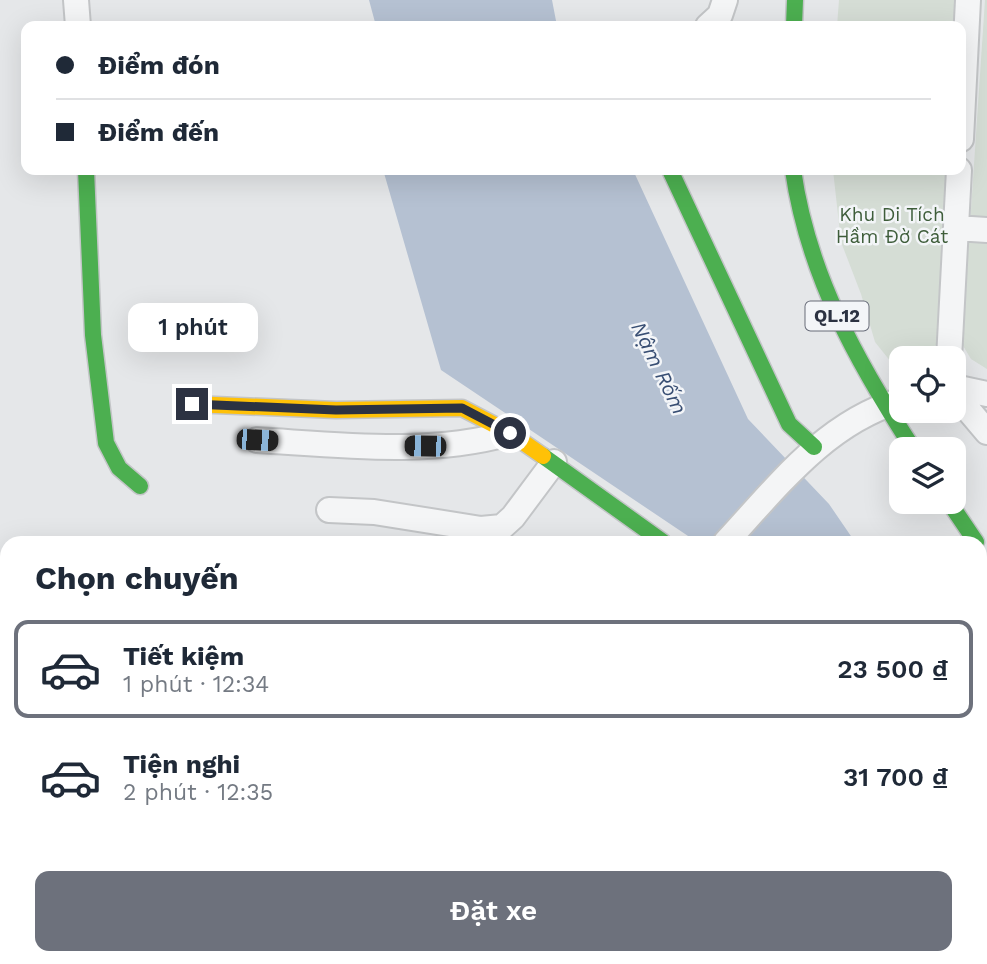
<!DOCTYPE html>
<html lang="vi">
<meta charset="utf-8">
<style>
body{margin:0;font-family:"Work Sans",sans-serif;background:#f2f2f3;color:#1f2937;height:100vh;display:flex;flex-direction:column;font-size:26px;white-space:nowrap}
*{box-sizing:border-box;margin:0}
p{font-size:23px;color:#747a83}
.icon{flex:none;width:38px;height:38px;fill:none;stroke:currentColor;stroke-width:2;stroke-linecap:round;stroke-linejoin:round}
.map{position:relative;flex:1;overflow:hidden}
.sheet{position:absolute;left:0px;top:536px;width:987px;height:429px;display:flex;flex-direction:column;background:#fff;border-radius:21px 21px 0 0;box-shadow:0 7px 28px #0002}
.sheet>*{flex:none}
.top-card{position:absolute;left:21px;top:21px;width:945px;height:154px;border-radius:14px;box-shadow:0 7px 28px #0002;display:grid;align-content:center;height:154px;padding:0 35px;background:#fff}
.tools{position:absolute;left:889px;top:346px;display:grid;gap:14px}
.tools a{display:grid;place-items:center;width:77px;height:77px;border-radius:14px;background:#fff;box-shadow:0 7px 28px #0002;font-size:35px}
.end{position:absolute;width:32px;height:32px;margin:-16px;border:9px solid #2c3242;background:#fff;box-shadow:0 0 0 4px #fff}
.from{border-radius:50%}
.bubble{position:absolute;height:49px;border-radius:14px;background:#fff;box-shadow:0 7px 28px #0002;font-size:23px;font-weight:600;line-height:49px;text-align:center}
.car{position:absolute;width:21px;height:42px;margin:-21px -10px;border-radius:9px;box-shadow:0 0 5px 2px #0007;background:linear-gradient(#222 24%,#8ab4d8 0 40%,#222 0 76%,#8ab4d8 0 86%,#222 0)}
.top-card b{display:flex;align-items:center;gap:24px;height:66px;font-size:26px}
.top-card b+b{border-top:2px solid #e0e1e3}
.top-card i{width:18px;height:18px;background:#1f2937}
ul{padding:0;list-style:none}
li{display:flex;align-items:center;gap:21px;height:98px;margin:0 14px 10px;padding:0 21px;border:4px solid transparent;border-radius:14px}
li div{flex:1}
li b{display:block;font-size:26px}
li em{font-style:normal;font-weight:600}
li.on{border-color:#6d717c}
li>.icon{width:63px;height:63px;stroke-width:1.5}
h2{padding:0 35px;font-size:32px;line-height:84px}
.button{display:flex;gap:14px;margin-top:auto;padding:14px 35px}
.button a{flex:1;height:80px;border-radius:14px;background:#6d717c;color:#fff;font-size:28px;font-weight:600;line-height:80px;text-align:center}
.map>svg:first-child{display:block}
.green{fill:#d5ddd5}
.water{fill:#b5c1d2}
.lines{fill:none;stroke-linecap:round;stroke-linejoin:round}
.street-casing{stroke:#c3c5c7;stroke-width:28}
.fast-casing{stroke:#c3c5c7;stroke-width:19}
.slow-casing{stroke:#c3c5c7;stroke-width:19}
.street{stroke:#f4f5f6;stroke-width:24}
.fast{stroke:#4caf50;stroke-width:16}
.slow{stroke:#ffc107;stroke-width:16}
.route{stroke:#2c3242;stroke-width:9}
.labels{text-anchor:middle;stroke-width:5;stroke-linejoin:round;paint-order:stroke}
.shield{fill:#f3f5f8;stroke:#686c79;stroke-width:2}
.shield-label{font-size:18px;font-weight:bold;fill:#2c3242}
.park-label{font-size:19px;fill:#3e5d3a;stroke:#f3f5f8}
.water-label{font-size:21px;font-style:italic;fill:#384e73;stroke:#f3f5f8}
</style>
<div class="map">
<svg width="987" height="964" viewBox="0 0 987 964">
<rect width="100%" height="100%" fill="#e5e7e9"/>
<path class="green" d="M839,0H959L957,26H837Z
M985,0H987V369L971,359L962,344Z
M833,170H948L937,345L891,362L875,342L861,294L841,242Z"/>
<path class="water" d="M369,0H552L557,26H376Z
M399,170H633L748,419L829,504L855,542H697L441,370L384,173Z
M980,724L987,744V964H504L502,957H980Z"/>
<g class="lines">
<defs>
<path id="street" d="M76,0L78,26
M708,26L720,15L725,0
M961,139L968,0
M956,228L987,230
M949,359L959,170
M954,387L987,394
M954,393L987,432
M257,440C340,445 430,456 510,433
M329,510L374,512L481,529L502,527L513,517L554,462
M726,542C776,488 825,423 899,401
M0,701L7,703
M479,957L480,964"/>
<path id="fast" d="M794,26L795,0
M86,170L93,335L106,443L119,468L140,486
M670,170L789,424L814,447
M793,170C808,275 857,362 914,450
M543,456L663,542
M949,502L976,542"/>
<path id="slow" d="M192,404L336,410L462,408L510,433L543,456"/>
</defs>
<use href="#street" class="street-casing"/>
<use href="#fast" class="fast-casing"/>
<use href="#slow" class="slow-casing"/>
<use href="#street" class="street"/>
<use href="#fast" class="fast"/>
<use href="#slow" class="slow"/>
</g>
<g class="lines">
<path class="route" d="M192,404L336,410L462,408L510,433"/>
</g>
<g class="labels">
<rect class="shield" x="805.5" y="301.5" width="63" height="29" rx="5"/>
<g class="shield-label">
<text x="837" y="322">QL.12</text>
</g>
<g class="park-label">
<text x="892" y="221">Khu Di Tích<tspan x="892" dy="22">Hầm Đờ Cát</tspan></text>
</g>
<g class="water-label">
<text transform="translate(659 368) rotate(64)" y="7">Nậm Rốm</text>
</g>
</g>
</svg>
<div class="tools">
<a><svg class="icon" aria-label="locate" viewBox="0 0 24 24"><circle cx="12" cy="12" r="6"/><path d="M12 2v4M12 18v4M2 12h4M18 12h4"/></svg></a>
<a><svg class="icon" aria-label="layers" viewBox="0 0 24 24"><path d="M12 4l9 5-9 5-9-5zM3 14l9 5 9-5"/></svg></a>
</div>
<i class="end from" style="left:510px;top:433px"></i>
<i class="end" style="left:192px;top:404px"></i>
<div class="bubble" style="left:128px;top:303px;width:130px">1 phút</div>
<i class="car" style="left:257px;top:440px;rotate:93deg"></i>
<i class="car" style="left:425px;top:446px;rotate:271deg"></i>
<div class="top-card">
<b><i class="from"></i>Điểm đón</b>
<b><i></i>Điểm đến</b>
</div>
<section class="sheet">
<h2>Chọn chuyến</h2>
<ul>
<li class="on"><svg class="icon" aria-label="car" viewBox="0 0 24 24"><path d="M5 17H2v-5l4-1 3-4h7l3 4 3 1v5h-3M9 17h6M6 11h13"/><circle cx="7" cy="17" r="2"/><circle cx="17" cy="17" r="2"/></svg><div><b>Tiết kiệm</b><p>1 phút · 12:34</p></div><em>23 500 ₫</em></li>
<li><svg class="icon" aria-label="car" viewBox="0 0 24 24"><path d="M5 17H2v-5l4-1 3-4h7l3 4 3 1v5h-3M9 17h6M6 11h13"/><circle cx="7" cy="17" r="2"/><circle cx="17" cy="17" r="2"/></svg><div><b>Tiện nghi</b><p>2 phút · 12:35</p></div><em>31 700 ₫</em></li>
</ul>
<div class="button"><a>Đặt xe</a></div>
</section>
</div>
